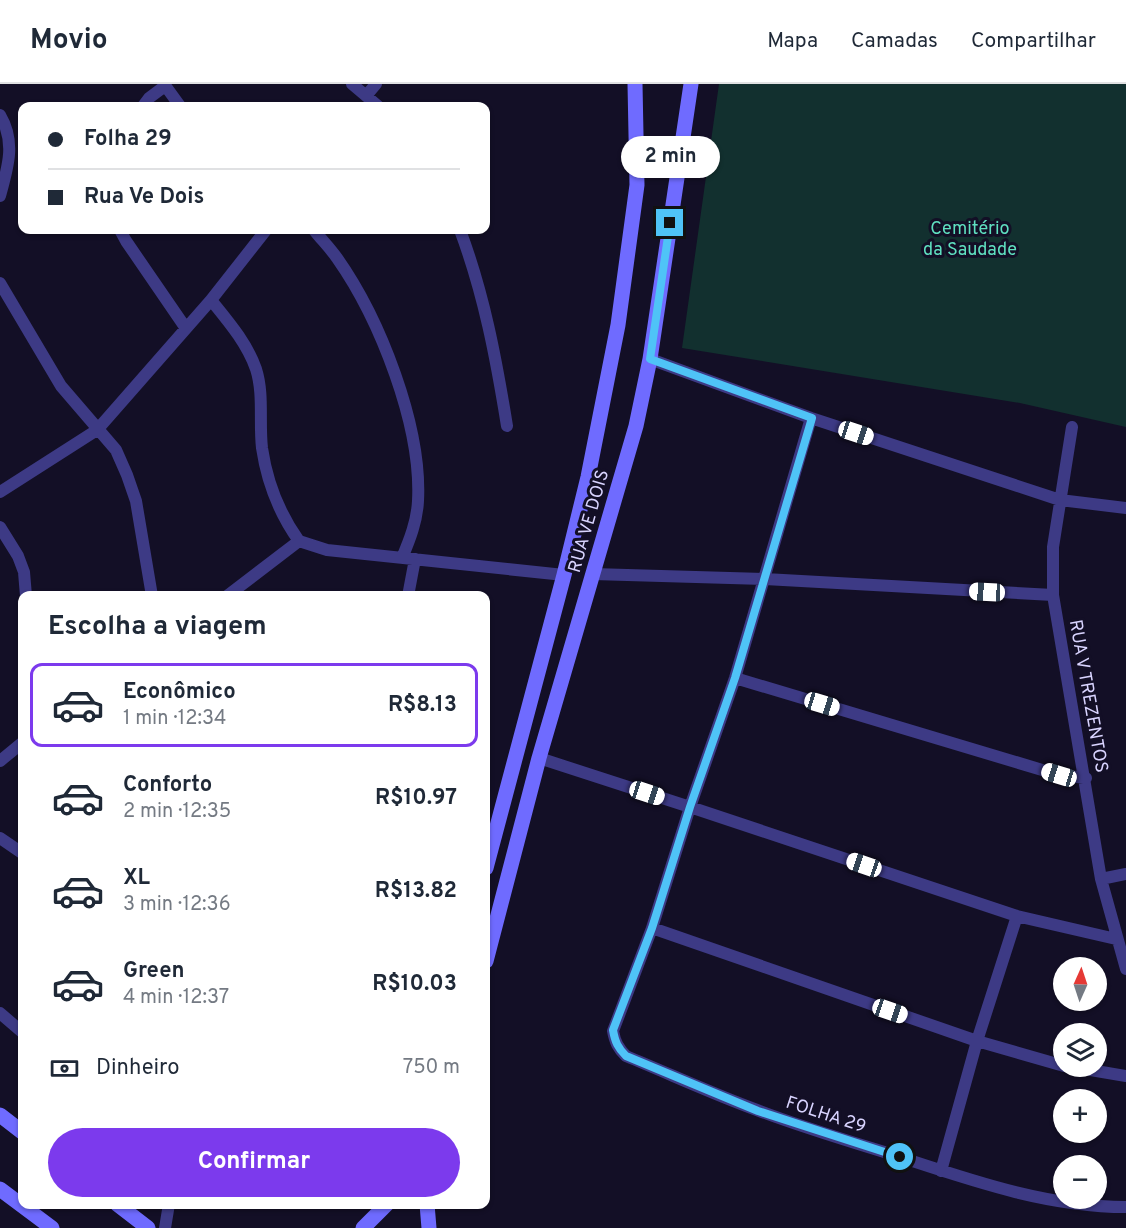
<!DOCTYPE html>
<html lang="pt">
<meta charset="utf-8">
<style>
body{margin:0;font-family:Overpass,sans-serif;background:#f6f6f7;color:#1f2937;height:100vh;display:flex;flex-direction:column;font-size:22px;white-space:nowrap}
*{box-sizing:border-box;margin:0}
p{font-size:20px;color:#747a83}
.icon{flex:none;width:33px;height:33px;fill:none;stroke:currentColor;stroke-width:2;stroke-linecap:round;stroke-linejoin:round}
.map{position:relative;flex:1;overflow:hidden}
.sheet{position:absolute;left:18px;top:507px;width:472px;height:618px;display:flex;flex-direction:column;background:#fff;border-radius:12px;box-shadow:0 2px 4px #0004}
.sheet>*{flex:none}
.top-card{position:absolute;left:18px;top:18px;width:472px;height:132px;border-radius:12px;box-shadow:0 2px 4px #0004;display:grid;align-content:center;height:132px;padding:0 30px;background:#fff}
.needle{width:39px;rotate:3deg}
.fabs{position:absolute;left:1053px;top:873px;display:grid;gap:12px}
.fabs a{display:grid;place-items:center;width:54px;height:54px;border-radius:50%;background:#fff;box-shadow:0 2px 4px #0004;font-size:30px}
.end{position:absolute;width:27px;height:27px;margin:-14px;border:8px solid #4fc3f7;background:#111;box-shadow:0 0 0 3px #111}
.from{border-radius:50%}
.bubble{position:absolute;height:42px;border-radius:21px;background:#fff;box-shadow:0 2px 4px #0004;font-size:20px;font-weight:700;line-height:42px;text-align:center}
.car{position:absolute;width:18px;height:36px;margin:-18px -9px;border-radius:8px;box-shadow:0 0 4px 2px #0007;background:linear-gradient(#fff 24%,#345 0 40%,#fff 0 76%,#345 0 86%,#fff 0)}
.top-card b{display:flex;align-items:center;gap:21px;height:57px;font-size:22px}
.top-card b+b{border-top:2px solid #e0e1e3}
.top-card i{width:15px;height:15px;background:#1f2937}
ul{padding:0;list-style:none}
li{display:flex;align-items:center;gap:18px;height:84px;margin:0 12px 9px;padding:0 18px;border:3px solid transparent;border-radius:12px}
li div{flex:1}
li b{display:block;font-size:22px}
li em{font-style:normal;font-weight:700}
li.active{border-color:#7c3aed}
li>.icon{width:54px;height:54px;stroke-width:1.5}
h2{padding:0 30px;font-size:27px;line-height:72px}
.pay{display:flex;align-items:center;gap:15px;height:66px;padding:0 30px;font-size:22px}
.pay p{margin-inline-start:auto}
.button{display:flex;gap:12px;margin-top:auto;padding:12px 30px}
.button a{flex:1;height:69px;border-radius:36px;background:#7c3aed;color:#fff;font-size:24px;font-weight:700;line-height:69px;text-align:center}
header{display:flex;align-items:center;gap:36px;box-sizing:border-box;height:84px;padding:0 30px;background:#fff;border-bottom:2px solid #e0e1e3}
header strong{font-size:28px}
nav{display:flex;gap:33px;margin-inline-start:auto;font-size:21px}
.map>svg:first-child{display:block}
.green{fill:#12302f}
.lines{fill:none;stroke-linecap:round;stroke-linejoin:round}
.street{stroke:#3d3a85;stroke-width:12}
.secondary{stroke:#6f6bff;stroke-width:15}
.route{stroke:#4fc3f7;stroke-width:8}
.labels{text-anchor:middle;stroke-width:6;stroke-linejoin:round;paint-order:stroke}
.park-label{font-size:18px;fill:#5fe0c0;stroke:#130f26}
.street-label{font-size:18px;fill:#d9d4ff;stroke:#130f26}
</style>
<header>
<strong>Movio</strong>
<nav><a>Mapa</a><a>Camadas</a><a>Compartilhar</a></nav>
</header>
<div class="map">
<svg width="1126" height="1144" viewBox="0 0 1126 1144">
<rect width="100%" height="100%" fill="#130f26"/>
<path class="green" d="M719,0H1126V343L1020,319L682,264Z"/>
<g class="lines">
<path class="street" d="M164,0L180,22
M352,0L378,22
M366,12L376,0
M143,22L149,14L165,2
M0,31C16,58 8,83 0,112
M120,146L126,157L185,243
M314,146C321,155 330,164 337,174C380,235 422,342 418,417C417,437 410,455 402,474
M460,146C484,210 496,274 507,342
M0,199L61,302L116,366L127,391L136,417L152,512
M211,216C228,237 247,259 256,285C264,310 259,338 262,364C267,398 279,429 299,457
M650,275L811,334L1060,416L1126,424
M811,334L735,594L690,723L652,844L613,947C615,958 618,964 626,972C670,990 713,1010 757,1026C804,1044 852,1058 900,1073C973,1097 1048,1123 1126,1123
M1072,343L1053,463V511L1101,795L1126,885
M0,408L97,346L211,216L266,146
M0,443L18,472L24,488L26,512
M299,457L327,466L564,491
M593,490L765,495L1053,511
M227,512L299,457
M408,512L415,475
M735,594L1059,691L1086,694
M539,674L690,723L1017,832L1116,855
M0,677L22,659
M0,754L22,769
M1101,795L1126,790
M652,844L977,957L1064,982
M0,929L22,948
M1067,982L1126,992
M941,1087L977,957L1017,832
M165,1144L169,1120"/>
<path class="secondary" d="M486,784L564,491L588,393L618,241L637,101L635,0
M486,877L539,674L636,342L650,275L691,0
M0,1031L22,1048
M0,1105L52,1144
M117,1120L148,1144
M427,1120L429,1144
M363,1144L387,1120"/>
</g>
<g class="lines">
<path class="route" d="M670,139L650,275L812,334L735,594L690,723L652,844L613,946C615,958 618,964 626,972L758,1027L900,1073"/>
</g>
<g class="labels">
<g class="park-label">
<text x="970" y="150">Cemitério<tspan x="970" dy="21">da Saudade</tspan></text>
</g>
<g class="street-label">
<text transform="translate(588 437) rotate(-74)" y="6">RUA VE DOIS</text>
<text transform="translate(1089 612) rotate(80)" y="6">RUA V TREZENTOS</text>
<text transform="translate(826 1030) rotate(18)" y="6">FOLHA 29</text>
</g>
</g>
</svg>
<div class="fabs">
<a><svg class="needle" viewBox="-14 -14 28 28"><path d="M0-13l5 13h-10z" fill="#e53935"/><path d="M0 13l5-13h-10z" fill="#747a83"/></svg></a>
<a><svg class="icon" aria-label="layers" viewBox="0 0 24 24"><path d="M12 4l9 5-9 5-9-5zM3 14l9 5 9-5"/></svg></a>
<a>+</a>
<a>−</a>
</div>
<i class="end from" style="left:900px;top:1073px"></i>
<i class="end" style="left:670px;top:139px"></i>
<div class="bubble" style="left:621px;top:52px;width:99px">2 min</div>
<i class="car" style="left:856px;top:349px;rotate:108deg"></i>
<i class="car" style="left:987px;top:508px;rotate:273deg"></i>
<i class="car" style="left:822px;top:620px;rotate:107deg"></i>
<i class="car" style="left:1059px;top:691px;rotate:287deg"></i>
<i class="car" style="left:647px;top:709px;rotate:108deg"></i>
<i class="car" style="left:864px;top:781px;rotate:289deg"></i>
<i class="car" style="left:890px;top:927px;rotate:109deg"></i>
<div class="top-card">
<b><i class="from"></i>Folha 29</b>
<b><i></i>Rua Ve Dois</b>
</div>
<section class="sheet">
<h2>Escolha a viagem</h2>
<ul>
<li class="active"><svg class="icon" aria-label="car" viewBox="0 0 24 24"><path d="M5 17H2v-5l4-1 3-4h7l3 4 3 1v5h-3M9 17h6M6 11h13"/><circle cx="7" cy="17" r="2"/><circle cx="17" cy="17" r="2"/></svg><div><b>Econômico</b><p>1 min · 12:34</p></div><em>R$8.13</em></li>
<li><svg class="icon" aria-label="car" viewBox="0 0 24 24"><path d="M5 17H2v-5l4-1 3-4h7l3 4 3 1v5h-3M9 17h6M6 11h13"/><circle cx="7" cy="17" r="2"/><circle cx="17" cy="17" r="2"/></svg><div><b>Conforto</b><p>2 min · 12:35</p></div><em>R$10.97</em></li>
<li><svg class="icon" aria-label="car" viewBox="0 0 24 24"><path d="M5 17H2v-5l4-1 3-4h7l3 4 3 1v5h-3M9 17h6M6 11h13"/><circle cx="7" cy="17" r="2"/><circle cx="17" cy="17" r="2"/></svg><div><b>XL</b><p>3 min · 12:36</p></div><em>R$13.82</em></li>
<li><svg class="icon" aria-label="car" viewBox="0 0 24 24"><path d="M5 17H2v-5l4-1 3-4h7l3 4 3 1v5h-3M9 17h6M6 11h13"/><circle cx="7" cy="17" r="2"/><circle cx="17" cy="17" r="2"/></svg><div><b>Green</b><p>4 min · 12:37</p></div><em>R$10.03</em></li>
</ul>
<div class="pay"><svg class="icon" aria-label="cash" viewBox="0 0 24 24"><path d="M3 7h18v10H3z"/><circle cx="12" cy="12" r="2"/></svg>Dinheiro<p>750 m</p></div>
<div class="button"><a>Confirmar</a></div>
</section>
</div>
